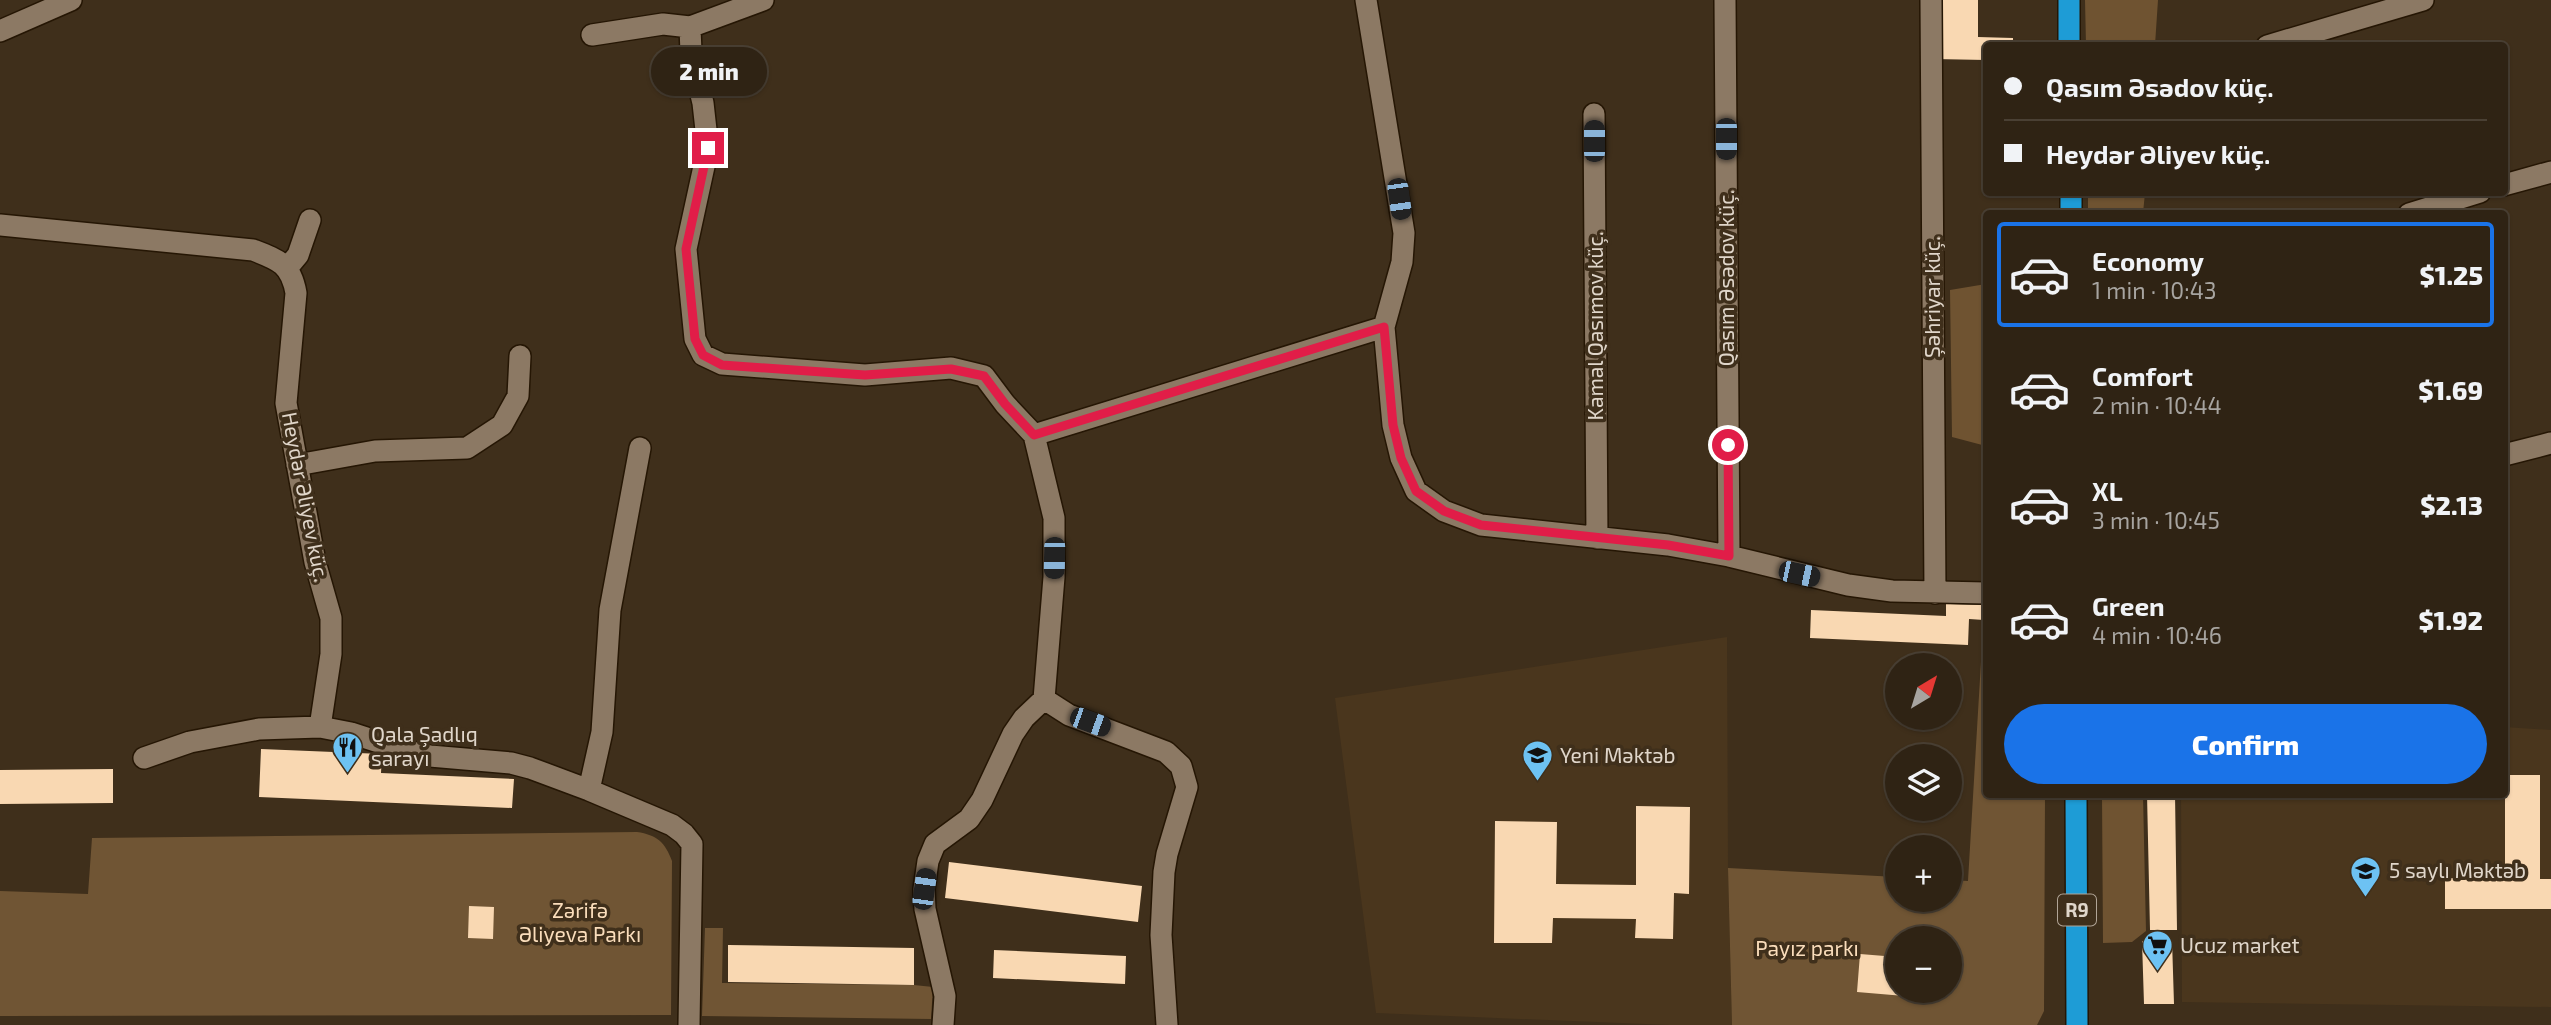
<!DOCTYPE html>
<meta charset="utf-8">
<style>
body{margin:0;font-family:"Exo 2",sans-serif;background:#3b2f22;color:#f1f3f6;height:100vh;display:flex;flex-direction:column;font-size:26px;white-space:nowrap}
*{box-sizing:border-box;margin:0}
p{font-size:23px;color:#a7a4a0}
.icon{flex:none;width:38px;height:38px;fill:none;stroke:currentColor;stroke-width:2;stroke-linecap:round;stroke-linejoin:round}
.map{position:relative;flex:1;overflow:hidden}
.details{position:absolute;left:1983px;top:210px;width:525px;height:588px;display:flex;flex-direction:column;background:#2f2314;border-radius:7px;box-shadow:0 2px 5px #0004,0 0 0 2px #4a4034}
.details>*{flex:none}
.hud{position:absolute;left:1983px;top:42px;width:525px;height:154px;border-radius:7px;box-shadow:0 2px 5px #0004,0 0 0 2px #4a4034;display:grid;align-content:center;height:154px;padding:0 21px;background:#2f2314}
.needle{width:46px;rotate:38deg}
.tools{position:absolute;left:1885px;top:653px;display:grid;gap:14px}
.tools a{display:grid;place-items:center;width:77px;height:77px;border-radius:50%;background:#2f2314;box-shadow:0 2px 5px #0004,0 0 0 2px #4a4034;font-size:35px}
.end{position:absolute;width:32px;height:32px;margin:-16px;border:9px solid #e11d48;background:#fff;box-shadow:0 0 0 4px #fff}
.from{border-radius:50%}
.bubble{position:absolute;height:49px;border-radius:24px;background:#2f2314;box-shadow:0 2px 5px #0004,0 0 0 2px #4a4034;font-size:23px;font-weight:800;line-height:49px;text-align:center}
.car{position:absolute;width:21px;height:42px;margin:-21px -10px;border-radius:9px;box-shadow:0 0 5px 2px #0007;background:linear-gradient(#222 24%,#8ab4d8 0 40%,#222 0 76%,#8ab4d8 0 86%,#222 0)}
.hud b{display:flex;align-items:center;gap:24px;height:66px;font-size:26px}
.hud b+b{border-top:2px solid #4a4034}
.hud i{width:18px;height:18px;background:#f1f3f6}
ul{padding:12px 0 0;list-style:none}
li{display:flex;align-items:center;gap:21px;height:105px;margin:0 14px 10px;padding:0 7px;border:4px solid transparent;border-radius:7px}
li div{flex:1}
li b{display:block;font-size:26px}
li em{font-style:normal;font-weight:800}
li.on{border-color:#1a73e8}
li>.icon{width:63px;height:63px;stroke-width:1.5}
.action{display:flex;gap:14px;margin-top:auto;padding:14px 21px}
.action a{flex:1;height:80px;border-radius:42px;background:#1a73e8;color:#fff;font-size:28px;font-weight:800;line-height:80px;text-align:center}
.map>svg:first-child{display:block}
.built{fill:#4a361d}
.green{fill:#705534;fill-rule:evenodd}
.forest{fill:#6f5331}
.building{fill:#f9d8b2}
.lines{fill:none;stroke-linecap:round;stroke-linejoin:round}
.minor-casing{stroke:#251604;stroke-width:24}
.highway-casing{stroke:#251604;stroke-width:24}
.minor{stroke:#8c7964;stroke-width:21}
.highway{stroke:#1e9cd6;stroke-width:21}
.route{stroke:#e11d48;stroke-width:9}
.labels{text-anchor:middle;stroke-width:7;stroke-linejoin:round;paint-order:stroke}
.shield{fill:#3f2f1b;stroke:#b0a496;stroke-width:2}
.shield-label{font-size:19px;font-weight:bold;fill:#e0d6ca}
.street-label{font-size:21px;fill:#e0d6ca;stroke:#3f2f1b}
.poi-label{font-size:21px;fill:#e0d6ca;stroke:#3f2f1b;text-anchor:start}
.park-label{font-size:21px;fill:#faddbb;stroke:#3f2f1b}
</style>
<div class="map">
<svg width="2551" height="1025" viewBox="0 0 2551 1025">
<rect width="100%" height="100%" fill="#3f2f1b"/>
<path class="built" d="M1727,637L1728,868L1732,1025H1669L1376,1013L1335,698Z
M2504,727L2551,730V1007L2182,1002L2181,795L2504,794Z"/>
<path class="green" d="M1983,628H1986V794L2045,795L2044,1011L2037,1025H1732L1728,868L1897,877V900H1950V880L1968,881ZM1897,938H1950V990H1897Z
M637,832C657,835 665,842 672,861L671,1015L0,1016V891L88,894L92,838Z
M705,928H723L722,983L914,985L933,987L931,1019L702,1016Z"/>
<path class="forest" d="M2085,0H2158L2155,45H2086Z
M2088,193H2145L2143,213H2088Z
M1986,284V446L1952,437L1950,290Z
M2102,795H2143L2146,931L2132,942L2103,943Z"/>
<path class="building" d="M1934,0H1978V37L2013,38V46H1986V60L1934,59Z
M1946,604L1985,605L1984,620L1969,619L1968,645L1810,638L1811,610L1946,616Z
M261,749L382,754L381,773L514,779L512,808L259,797Z
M113,769V803L0,804V770Z
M2505,775H2540V879H2551V909H2445V878H2505Z
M2147,794H2175L2177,930H2150Z
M1636,806L1690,807L1689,894L1674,893L1673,939L1635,938L1636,919L1553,918L1552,943H1494L1495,821L1557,822L1556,884L1636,885Z
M949,862L1142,886L1138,922L945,898Z
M469,906L494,907L493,939L468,938Z
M2172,940L2174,1004H2144L2142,941Z
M728,945L914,948V985L728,982Z
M994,950L1126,956L1125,984L993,978Z
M1860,954L1897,957V990H1929L1928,998L1857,992Z"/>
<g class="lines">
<defs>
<path id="minor" d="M1366,0L1404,233L1402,262L1384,327L1393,425L1401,458L1416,491L1444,511L1481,525L1668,545L1729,556L1848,585L1892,591L1986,593
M1725,0L1729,556
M1931,0L1935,593
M690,27L691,53L703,103L708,148L686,249L695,339L703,355L722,364L865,375L951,368L984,376L1005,404L1034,435L1054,518V577L1044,699L1069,715L1166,752L1181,766L1187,787L1167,854L1164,872L1161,935L1167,1025
M0,31L71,0
M592,35L663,24L690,27L763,0
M2267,46L2423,0
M1594,114L1597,538
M2504,185L2551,172
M2409,214L2480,192
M0,225L253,250C279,260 291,264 296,293L286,403L315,562L331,618V654L320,727
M288,267L298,255L310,220
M1034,435L1384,327
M2504,455L2551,443
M297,465L375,451L467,448L502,425L518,396L520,356
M144,758L190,742L259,729L320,727L351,733L403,750L430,756L511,763L530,768L589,790L672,825L684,834L692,844L689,1025
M589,790L602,732L610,610L640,448
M943,1025L945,996L925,909L924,889L928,861L935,844L969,819L982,800L1013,734L1024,718L1044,699"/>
<path id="highway" d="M2069,0V46
M2071,192V214
M2076,794L2077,1025"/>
</defs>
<use href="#minor" class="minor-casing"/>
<use href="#highway" class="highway-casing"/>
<use href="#minor" class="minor"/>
<use href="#highway" class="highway"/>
</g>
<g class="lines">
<path class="route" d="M708,148L686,249L695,339L703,355L722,365L865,375L951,369L984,376L1005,404L1034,435L1384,327L1393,425L1401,458L1416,491L1444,511L1481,525L1668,545L1729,556L1728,445"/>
</g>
<defs>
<symbol id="restaurant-pin" viewBox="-11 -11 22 30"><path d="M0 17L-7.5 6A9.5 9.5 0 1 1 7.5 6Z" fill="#6dc2f3" stroke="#3f2f1b"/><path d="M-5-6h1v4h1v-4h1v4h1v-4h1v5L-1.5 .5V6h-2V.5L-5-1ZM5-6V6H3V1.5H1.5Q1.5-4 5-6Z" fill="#111"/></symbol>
<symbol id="school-pin" viewBox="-11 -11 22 30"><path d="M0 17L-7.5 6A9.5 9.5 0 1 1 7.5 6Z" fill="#6dc2f3" stroke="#3f2f1b"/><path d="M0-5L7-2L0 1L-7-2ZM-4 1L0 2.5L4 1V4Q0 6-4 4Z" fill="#111"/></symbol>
<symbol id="supermarket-pin" viewBox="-11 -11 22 30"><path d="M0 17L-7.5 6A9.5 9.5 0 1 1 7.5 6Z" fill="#6dc2f3" stroke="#3f2f1b"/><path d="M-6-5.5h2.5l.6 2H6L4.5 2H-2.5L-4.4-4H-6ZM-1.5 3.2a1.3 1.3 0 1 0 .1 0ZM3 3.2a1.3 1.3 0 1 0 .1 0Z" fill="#111"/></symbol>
</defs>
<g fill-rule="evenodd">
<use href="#restaurant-pin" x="330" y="730" width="35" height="47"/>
<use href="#school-pin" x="1520" y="738" width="35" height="47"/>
<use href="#school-pin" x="2348" y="854" width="35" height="47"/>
<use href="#supermarket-pin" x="2140" y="928" width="35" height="47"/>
</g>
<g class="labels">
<rect class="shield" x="2058" y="894.5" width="38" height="31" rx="5"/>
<g class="shield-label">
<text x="2077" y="917">R9</text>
</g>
<g class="street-label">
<text transform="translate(1727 278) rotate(-90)" y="7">Qasım Əsədov küç.</text>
<text transform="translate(1933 297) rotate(-90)" y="7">Şəhriyar küç.</text>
<text transform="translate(1596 326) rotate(-90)" y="7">Kamal Qasımov küç.</text>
<text transform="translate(305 497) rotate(79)" y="7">Heydər Əliyev küç.</text>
</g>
<g class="poi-label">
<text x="371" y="742">Qala Şadlıq<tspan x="371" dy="24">sarayı</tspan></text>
<text x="1560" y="763">Yeni Məktəb</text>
<text x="2389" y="878">5 saylı Məktəb</text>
<text x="2180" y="953">Ucuz market</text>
</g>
<g class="park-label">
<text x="580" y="918">Zərifə<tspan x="580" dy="24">Əliyeva Parkı</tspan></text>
<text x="1807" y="956">Payız parkı</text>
</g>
</g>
</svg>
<div class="tools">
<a><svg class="needle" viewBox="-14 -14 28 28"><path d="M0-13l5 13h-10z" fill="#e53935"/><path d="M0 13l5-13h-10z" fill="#a7a4a0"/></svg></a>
<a><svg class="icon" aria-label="layers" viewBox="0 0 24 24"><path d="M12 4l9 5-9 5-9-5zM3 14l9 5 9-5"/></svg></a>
<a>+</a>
<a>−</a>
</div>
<i class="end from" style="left:1728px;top:445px"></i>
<i class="end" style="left:708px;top:148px"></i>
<div class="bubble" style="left:651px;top:47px;width:116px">2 min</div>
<i class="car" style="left:1726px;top:139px;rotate:180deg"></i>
<i class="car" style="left:1594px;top:141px;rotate:0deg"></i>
<i class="car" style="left:1399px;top:199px;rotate:172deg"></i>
<i class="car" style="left:1054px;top:558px;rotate:181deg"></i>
<i class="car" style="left:1799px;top:574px;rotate:102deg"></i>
<i class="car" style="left:1090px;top:722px;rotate:110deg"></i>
<i class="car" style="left:924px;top:889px;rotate:8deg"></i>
<div class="hud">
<b><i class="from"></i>Qasım Əsədov küç.</b>
<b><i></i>Heydər Əliyev küç.</b>
</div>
<section class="details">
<ul>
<li class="on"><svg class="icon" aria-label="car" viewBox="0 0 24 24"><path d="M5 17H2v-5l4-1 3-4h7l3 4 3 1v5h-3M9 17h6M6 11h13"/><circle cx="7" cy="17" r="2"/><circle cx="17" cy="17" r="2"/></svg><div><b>Economy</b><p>1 min · 10:43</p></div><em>$1.25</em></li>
<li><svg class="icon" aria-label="car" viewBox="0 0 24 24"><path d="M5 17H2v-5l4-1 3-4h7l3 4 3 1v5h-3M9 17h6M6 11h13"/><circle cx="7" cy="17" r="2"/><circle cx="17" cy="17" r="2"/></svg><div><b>Comfort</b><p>2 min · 10:44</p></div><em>$1.69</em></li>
<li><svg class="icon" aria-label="car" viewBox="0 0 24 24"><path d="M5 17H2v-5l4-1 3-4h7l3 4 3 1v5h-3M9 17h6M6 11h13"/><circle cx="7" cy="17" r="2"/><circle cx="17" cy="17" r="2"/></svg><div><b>XL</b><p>3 min · 10:45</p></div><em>$2.13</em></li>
<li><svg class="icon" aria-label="car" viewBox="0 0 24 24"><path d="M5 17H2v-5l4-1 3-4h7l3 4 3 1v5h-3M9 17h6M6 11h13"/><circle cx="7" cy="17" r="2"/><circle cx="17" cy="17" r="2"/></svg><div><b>Green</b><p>4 min · 10:46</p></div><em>$1.92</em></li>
</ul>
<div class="action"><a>Confirm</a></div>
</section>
</div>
